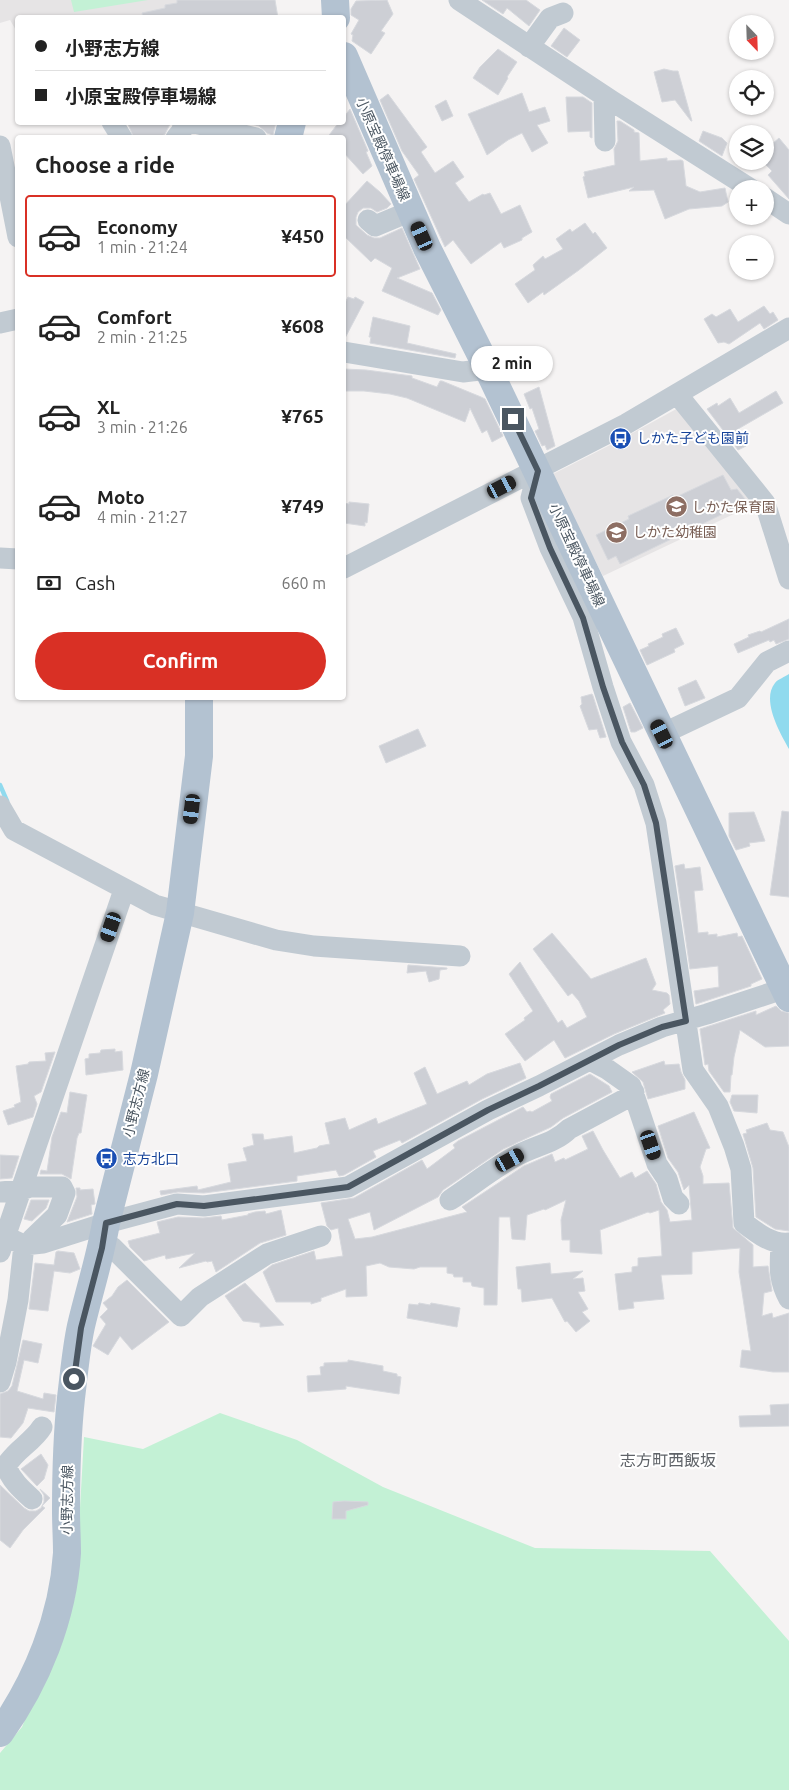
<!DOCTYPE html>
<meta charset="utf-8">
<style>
body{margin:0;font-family:Ubuntu,"Noto Sans JP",sans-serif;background:#f6f6f6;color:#222;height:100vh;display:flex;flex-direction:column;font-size:19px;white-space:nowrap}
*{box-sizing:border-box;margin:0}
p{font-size:16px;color:#767676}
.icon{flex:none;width:28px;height:28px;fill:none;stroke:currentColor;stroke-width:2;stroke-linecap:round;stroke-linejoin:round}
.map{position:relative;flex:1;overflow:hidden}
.sheet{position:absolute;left:15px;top:135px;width:331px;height:565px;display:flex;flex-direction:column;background:#fff;border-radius:5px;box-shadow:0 1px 4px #0004}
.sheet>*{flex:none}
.hud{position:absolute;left:15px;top:15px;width:331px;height:110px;border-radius:5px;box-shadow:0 1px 4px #0004;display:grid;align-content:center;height:110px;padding:0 20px;background:#fff}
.needle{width:32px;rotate:157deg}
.fabs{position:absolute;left:729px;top:15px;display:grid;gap:10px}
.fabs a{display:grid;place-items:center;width:45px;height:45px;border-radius:50%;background:#fff;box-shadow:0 1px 4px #0004;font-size:25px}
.end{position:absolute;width:22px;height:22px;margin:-11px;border:6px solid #4a5661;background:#fff;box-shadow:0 0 0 2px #fff}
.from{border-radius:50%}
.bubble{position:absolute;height:35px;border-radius:18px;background:#fff;box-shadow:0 1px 4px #0004;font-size:16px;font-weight:700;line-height:35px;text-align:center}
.car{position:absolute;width:15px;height:30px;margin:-15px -8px;border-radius:6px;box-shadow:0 0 4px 1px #0007;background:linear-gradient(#222 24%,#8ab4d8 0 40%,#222 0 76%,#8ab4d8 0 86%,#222 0)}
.hud b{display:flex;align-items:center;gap:18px;height:48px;font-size:19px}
.hud b+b{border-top:1px solid #e0e0e0}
.hud i{width:12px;height:12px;background:#222}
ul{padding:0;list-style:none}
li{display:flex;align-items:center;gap:15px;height:82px;margin:0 10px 8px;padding:0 10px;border:2px solid transparent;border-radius:5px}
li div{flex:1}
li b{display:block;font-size:19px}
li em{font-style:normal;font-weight:700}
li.current{border-color:#d93025}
li>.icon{width:45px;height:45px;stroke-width:1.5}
h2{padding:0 20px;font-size:22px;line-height:60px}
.pay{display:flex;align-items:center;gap:12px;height:55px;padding:0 20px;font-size:19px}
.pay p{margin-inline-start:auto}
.button{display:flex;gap:10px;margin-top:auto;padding:10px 20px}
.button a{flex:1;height:58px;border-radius:30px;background:#d93025;color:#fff;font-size:20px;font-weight:700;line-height:58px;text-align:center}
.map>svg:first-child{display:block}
.education{fill:#e6e4e5}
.green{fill:#c3f1d5}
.water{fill:#90daee}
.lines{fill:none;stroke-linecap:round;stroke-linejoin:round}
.stream{stroke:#90daee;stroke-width:4.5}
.building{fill:#cdcfd5;stroke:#d7d9de}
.minor{stroke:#c1cad2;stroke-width:21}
.major{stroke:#b3c2d1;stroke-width:28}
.route{stroke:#4a5661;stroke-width:6}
.labels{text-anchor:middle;stroke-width:4;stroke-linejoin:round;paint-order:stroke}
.street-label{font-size:14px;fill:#4a5661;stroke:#fff}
.transit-label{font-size:14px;fill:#164399;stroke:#fff;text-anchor:start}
.education-label{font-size:14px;fill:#785e54;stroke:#fff;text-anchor:start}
.quarter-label{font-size:16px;fill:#5f6368;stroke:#fff}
</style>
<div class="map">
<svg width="789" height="1790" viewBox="0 0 789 1790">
<rect width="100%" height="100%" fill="#f5f3f3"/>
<path class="education" d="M0,0H244L182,17L18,18L17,32L10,20L0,23Z
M680,407L757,503L603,576L551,475L618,441Z"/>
<path class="green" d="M71,0H148L74,12Z
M220,1413L297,1440L383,1487L535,1548L710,1551L789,1641V1790H0V1753L22,1727L75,1597L84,1437L143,1449Z"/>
<path class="water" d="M789,674V749C780,733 761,700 775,683C778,679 785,677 789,674Z"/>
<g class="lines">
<path class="stream" d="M0,785L7,801"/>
</g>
<path class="building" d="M177,0H275L278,18H143L142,13L165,8V5L177,3Z
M387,0L393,14L381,31L385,33L371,54L352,41L353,35L351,34L359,20L351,15V9L356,1Z
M482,0H526L540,10L529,26L507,8L503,14Z
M564,28L580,40L567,57L551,46Z
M498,49L517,62L507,77L508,78L498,95L473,78L480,67Z
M664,69L673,71H678L692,121H691L675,100L662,102L654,72Z
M522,93L529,112L545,107L550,121L537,125L548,143L532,152L522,133L508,140L487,155L468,114Z
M388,94L427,147L421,152L435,173L453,161L464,177L455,183L469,202L483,194L484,195L490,193L501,214L520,205L532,232L522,238V240L504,248L501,242L471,264L453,240L445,247L414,179L419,175L402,151L380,100Z
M566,97H583L592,103V138L590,137V131L568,132Z
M446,100L453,116L442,121L435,106Z
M350,109L368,151L366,152L372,166L363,174L344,153V138H327L339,122H344V117Z
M617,121H620L634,130V132L639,133L640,161L667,158V161L681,160L683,161L686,186L700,192L725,188L728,202L722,206L689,209L665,219L654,190L629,191L634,187L588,198L583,177L585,176L584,172L615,165L614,149L618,141Z
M127,122H171L165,134L159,138H134Z
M245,122H276L273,135L267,133L259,126Z
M703,131L722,138L727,143L722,156L699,141Z
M779,138L789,150V199L768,175L772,171L765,164V150Z
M367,181L380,192L391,204L387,208L377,212L371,208H363L358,212L356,217V225L367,235L374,238H380L402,228L420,269L397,278L432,293L441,310L438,315L382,291L392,268L375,258L371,262L344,236V206Z
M585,223L593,234L595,232L607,248L579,270L544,295L543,292L528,303L515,284L535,270L533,265L543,256L545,259L563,249L556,239L570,229L572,232Z
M348,297L354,299L355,297L364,302L344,340V305Z
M764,306L770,314L773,312L778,320L764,329L760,323L729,344L724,342L718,343L704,319L712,314L716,317L730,309L738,322Z
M373,317L410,326L407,343L456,354L455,358L370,343L371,337H369Z
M344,369L366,370L412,376V378L437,387L440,381H442L481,397L485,399L503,436L492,442L487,430L482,433L470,408L465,422L407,398L390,394L364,391H344Z
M539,387L555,446L547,450L545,445L542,446L535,431L539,429L532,408L530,409L524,394Z
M776,391L783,403L738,429L737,431L746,446L738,450L707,409L717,403L718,406L730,398L739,413Z
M723,475L731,490L737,489L749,504L732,511L731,510L620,564L616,556L608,560L596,535L629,519L628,516L673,495L674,498Z
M349,502L369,504L367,523L365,522V526L344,523V503L349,504Z
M789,619V639L776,644L774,640L770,642L769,640L738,653L734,644L749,637L748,635L760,631L761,632Z
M676,628L684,644L674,649L675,652L647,665L640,650L649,646L648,644L663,637L662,634Z
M696,680L705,698L685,706L678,688Z
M592,694L593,696L606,737L600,738L597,729L589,730L580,706L582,704L581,697Z
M630,703L643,728L635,732H631L623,707Z
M418,729L426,746L386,763L379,746Z
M782,811L789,812V897L770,895Z
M754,812L765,841L749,843L750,846L736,850L729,836V813Z
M684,864L685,869L700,867L703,890L694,891L698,933L708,932V935L717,934V937L737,933L738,937L742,936L762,979L751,984V986L696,1004L694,991L719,987L718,966L690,969L675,866Z
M552,933L591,979L646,958L656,984L652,990L667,993L669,995L670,1004L663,1010L665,1013L614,1034L565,1058L554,1040L525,1061L505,1034L525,1020L524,1018L533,1011L509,974L520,962L558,1023L562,1020L567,1028L587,1017L579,1001L572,993L568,996L533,949Z
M408,965L447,968V969L440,970L439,979L429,982L426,971L407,973Z
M776,1006L781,1011L789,1013V1046L765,1047L740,1030L734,1057L732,1075H731L730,1092H724L709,1071L708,1064L705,1065L700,1029L756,1011V1015Z
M115,1049V1052L122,1051L123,1070L86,1075L85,1059L89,1058V1054L100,1053L101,1050Z
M55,1052L41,1092L34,1096L37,1104L33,1117L8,1125L3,1111L15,1107L14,1105L21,1102L16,1066L28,1064L29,1062L46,1061L45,1053Z
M664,1061L665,1065L679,1064L681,1072L685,1080V1089L648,1099L643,1082L632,1072Z
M520,1063L526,1078L482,1099L402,1143L400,1140L373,1151L376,1157L344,1175L339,1176L336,1170L297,1176V1181L204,1193L178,1192L161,1195L160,1191L197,1186L198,1190L231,1182L228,1164L247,1161L243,1148L254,1145L252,1134H263L264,1140L292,1136L294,1153L317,1148L319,1146L330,1144L325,1123L345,1118L349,1130L376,1118L378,1124L427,1104L414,1073L425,1067L437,1094L467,1081L469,1085L487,1074Z
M590,1074L609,1086L612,1092L563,1118L551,1127L503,1149L443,1190L438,1197L374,1230L370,1212L348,1219L355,1239L372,1237L467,1212L462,1207L524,1166L552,1154L555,1162L564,1158L565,1160L588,1149L582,1136L593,1131L603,1150L620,1178L632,1172L635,1178L647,1171L656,1184L661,1202L667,1210L670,1222L692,1220L689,1185L684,1190L678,1172L668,1158L658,1126L694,1112L710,1148L706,1149L700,1167L703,1176V1184L729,1183L733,1228L753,1245V1267L768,1266L772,1291L764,1293L762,1316L772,1313L773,1318L789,1313V1372H773L740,1367L742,1350L751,1351L739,1272L740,1248L692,1252V1274L661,1275L664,1299L633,1302L634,1308L619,1310L615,1274L632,1272V1267L638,1266V1258L662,1256L659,1210L650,1213L648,1212L600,1230L602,1254L570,1252V1240H562L561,1220L566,1200L545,1210L544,1209L527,1215L525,1240L512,1239L510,1217H499L497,1305H484V1288L472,1286L471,1282H463V1277H454L453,1274L447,1273V1267H420L414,1269L389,1267L380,1263L366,1266L367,1296L346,1297V1289L321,1298V1301L311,1304V1302H276L263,1272L272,1265L314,1251L316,1260L343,1256L338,1228L331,1230L327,1226L321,1203L354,1198L422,1160L427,1169L455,1148L453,1145L458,1141L523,1107L527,1112L530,1111L532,1112L552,1101L550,1097L551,1094Z
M70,1092L87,1095L81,1133H79L77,1138L71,1179L62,1174H40L41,1170L47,1171L52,1137L61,1112L67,1113Z
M732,1095H758L757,1113L734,1111L730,1102Z
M767,1123L770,1130L783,1132L789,1147V1231L775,1229L756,1217L753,1168L743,1134L747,1133L746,1130Z
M0,1155L19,1156L12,1178L0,1179Z
M76,1188H80V1190L93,1189L95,1204L91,1205L92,1214L67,1222L77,1197Z
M31,1200H49L46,1208L32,1221L24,1219Z
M281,1210L286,1235L260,1243L216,1272L212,1261L207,1262L206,1261L179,1268L195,1253L166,1259L165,1255L144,1261L130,1247L128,1241L160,1233L157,1222L178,1217L203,1218L221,1216L222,1220L248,1215V1214L255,1212L265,1211L266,1214Z
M58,1251L74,1253L80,1269L70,1273L54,1271L48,1311L29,1309L35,1263L54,1265L56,1252Z
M550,1263L551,1274L583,1271L573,1279L583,1278L585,1291L578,1292L588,1309L582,1312L590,1321L576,1332L567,1321L565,1322L552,1298L522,1302L521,1289H518L516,1267Z
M127,1280L169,1322L132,1350L120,1336L108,1355L93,1346L106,1324L100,1317L108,1309L103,1303L112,1296L118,1287Z
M245,1283L284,1325L260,1327V1323L243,1321L225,1296Z
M419,1303L430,1305L431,1303L460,1308L457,1327L407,1318L409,1304L418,1305Z
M23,1340L42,1344L38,1363L24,1360L17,1391L43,1399L44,1393L56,1395L54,1412L28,1408L23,1423L11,1438L0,1437V1394L8,1391L12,1386Z
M348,1360L383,1366V1371L397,1374V1376L401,1377L399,1394L346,1386V1389L308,1392L307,1376L321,1375L320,1367L324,1366V1363L348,1362Z
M789,1404V1426L740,1427L739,1416L771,1415L770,1405Z
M41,1454L48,1465L44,1479L37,1486L21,1469Z
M0,1485L24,1508L29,1511H36L41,1508L44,1502V1495L40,1489L50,1498L42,1506L45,1508L23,1530L10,1548L0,1540Z
M344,1501L368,1502V1505L346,1511V1519H332L333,1502Z"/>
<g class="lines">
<path class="minor" d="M459,0L612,101L751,189
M529,47L550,18L563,13
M604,96L605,141
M112,122L122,138
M191,122L256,138
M176,138L181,132L185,122
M0,146L18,237
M765,198L789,214
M368,220L375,226L411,211
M0,323L18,319
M344,352L463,372L488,369
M677,394L765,503L789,579
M538,471L531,498L550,548L583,617L603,687L621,742L644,785L656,823L693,1070L718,1106L734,1146L741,1169L744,1223C757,1233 772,1245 789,1243
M0,558L18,559
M344,568L626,424L789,328
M662,734L738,698L767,662L789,651
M0,806L14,830L155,905L276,940L314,946L460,956
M590,1060L607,1069L631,1086L657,1164L667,1179L673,1198L679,1204
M0,1192L21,1190L124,890
M450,1200C473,1185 493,1168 518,1155C535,1146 555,1143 569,1129L627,1098L634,1092
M0,1234L24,1245L43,1243L106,1223L177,1204L204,1206L348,1187L488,1110L539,1086L619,1045L662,1027L707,1014L789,987
M781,1244C780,1266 778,1279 789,1299
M102,1248L112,1247L181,1316L200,1297L267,1254L321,1236
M0,1252L21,1190L30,1187H62L65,1193L57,1215L32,1239L30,1244
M0,1382L6,1362L18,1300L24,1245
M32,1499C21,1489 11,1480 6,1466C15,1450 33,1442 42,1427"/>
<path class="major" d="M335,0L336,18
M344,56L427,248L488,369L789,998
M288,138L292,122
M0,1733C37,1681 63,1617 67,1553C67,1539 66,1525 66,1511C66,1474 67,1435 71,1398C74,1374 76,1349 81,1326C89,1292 100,1258 106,1223L144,1074L180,913L199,756V698"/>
</g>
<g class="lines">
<path class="route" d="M74,1379L81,1328L102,1248L106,1223L177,1204L204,1206L348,1187L488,1110L539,1086L619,1045L662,1027L686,1021L656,823L644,785L622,742L603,687L583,618L550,548L531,498L538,471L513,419"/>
</g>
<defs>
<symbol id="bus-disc" viewBox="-11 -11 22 22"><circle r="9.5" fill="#1a4fb4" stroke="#fff"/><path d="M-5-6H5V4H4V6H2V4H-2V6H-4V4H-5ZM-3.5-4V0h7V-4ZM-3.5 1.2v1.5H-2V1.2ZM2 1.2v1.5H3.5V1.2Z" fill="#fff"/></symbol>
<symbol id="school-disc" viewBox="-11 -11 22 22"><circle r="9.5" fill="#8d6e63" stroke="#fff"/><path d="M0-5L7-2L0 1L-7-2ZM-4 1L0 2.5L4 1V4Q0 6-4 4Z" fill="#fff"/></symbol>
</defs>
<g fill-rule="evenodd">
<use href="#bus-disc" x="608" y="426" width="25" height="25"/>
<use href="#school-disc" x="664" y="494" width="25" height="25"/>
<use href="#school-disc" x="604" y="520" width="25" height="25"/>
<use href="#bus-disc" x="94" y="1146" width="25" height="25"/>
</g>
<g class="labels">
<g class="street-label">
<text transform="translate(383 149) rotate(66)" y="5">小原宝殿停車場線</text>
<text transform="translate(577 555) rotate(65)" y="5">小原宝殿停車場線</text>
<text transform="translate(136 1103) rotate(-76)" y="5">小野志方線</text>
<text transform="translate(67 1500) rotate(-89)" y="5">小野志方線</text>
</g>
<g class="transit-label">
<text x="637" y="443">しかた子ども園前</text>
<text x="123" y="1164">志方北口</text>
</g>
<g class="education-label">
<text x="692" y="512">しかた保育園</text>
<text x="633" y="537">しかた幼稚園</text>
</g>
<g class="quarter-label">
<text x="668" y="1466">志方町西飯坂</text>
</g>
</g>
</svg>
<div class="fabs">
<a><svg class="needle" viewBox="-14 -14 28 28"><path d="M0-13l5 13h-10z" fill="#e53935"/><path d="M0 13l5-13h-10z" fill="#767676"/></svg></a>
<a><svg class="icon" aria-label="locate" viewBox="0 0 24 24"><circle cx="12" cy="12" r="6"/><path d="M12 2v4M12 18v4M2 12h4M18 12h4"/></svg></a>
<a><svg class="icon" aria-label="layers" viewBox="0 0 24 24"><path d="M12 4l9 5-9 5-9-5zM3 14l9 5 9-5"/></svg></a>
<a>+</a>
<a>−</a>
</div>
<i class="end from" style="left:74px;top:1379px"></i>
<i class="end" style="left:513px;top:419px"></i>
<div class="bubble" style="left:471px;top:346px;width:82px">2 min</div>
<i class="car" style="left:422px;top:236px;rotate:336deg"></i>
<i class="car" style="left:502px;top:487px;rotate:63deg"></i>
<i class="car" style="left:662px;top:734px;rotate:334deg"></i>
<i class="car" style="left:192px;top:809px;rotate:187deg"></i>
<i class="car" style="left:111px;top:927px;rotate:199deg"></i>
<i class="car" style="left:651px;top:1145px;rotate:161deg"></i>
<i class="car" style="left:510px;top:1160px;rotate:61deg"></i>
<div class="hud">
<b><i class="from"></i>小野志方線</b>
<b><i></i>小原宝殿停車場線</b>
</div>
<section class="sheet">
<h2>Choose a ride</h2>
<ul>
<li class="current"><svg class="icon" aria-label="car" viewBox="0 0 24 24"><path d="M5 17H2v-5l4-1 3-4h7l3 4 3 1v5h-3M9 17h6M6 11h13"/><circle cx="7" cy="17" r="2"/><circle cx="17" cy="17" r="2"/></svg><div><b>Economy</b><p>1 min · 21:24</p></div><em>¥450</em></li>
<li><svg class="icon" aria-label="car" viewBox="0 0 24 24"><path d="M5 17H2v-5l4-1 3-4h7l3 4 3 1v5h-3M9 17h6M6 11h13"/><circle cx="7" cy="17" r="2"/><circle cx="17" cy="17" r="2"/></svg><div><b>Comfort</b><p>2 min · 21:25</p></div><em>¥608</em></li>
<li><svg class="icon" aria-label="car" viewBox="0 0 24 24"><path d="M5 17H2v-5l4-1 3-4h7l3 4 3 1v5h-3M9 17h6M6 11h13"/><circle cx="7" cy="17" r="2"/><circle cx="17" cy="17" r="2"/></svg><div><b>XL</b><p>3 min · 21:26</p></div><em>¥765</em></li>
<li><svg class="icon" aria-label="car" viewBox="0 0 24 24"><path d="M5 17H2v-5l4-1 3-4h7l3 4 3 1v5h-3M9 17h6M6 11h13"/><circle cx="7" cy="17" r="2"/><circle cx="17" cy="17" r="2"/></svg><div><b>Moto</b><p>4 min · 21:27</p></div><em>¥749</em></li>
</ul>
<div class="pay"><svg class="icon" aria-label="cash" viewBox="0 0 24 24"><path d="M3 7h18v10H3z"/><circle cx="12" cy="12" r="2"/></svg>Cash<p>660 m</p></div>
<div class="button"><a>Confirm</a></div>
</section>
</div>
